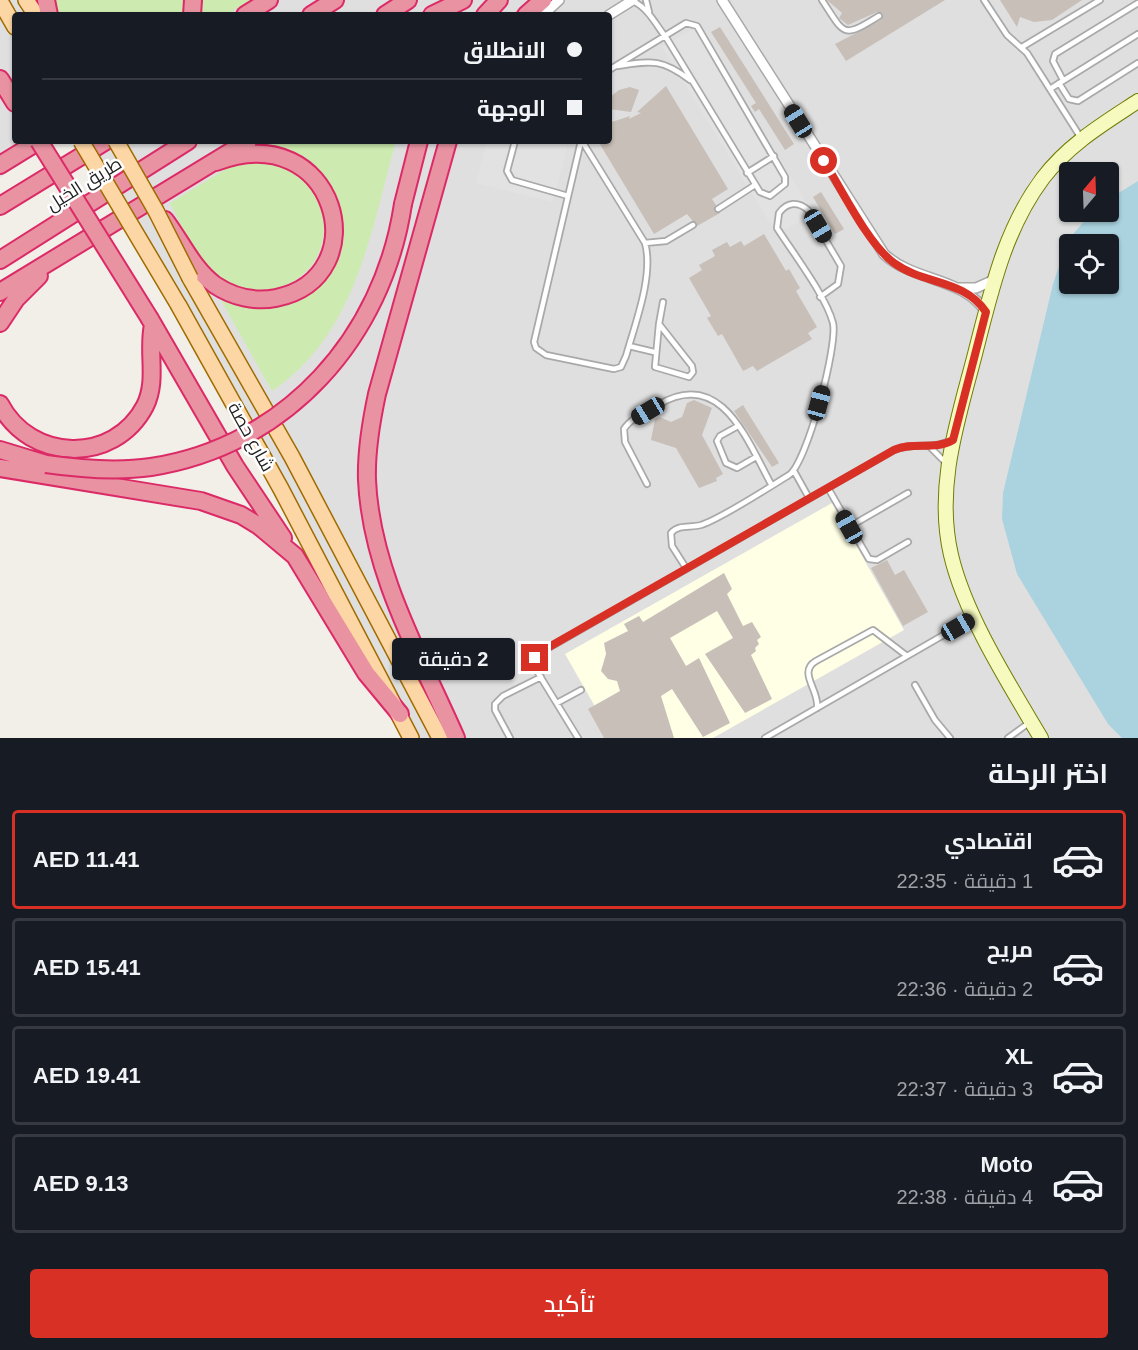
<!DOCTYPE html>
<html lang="ar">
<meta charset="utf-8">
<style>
body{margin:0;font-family:Arial,Cairo,sans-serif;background:#242831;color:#f1f3f6;direction:rtl;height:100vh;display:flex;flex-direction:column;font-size:22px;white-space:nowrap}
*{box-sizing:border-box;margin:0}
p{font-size:20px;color:#9ea1a6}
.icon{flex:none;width:33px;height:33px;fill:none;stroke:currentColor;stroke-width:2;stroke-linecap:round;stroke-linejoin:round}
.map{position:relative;height:738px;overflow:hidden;direction:ltr}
.sheet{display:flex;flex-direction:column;background:#171b24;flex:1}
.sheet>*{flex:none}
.top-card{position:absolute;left:12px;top:12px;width:600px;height:132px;border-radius:6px;box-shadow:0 2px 4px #0004;direction:rtl;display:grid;align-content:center;height:132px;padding:0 30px;background:#171b24}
.needle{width:39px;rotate:19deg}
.buttons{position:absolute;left:1059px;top:162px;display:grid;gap:12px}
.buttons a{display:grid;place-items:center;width:60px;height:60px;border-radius:6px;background:#171b24;box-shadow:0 2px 4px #0004;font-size:30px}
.end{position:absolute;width:27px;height:27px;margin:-14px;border:8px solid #d93025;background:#fff;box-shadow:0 0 0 3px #fff}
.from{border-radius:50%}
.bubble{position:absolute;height:42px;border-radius:6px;background:#171b24;box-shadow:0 2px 4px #0004;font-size:20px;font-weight:600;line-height:42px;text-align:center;direction:rtl}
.car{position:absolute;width:18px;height:36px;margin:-18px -9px;border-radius:8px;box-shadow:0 0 4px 2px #0007;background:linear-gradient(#222 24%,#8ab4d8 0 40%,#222 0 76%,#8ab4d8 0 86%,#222 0)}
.top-card b{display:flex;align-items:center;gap:21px;height:57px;font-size:22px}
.top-card b+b{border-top:2px solid #363941}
.top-card i{width:15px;height:15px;background:#f1f3f6}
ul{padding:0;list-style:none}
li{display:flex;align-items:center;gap:18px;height:99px;margin:0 12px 9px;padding:0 18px;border:3px solid #363941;border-radius:6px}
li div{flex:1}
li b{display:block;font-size:22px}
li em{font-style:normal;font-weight:600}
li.current{border-color:#d93025}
li>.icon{width:54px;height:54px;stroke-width:1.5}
h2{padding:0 30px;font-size:27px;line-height:72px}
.button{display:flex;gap:12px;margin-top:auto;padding:12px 30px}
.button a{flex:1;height:69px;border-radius:6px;background:#d93025;color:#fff;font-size:24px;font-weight:600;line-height:69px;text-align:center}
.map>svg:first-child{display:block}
.residential{fill:#e0dfdf;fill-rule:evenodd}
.education{fill:#ffffe5}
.grass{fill:#cdebb0}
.parking{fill:#e2e2e2}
.water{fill:#aad3df;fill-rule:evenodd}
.building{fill:#c7bfb8}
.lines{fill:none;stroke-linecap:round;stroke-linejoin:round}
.lane-casing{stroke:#a9a9a9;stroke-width:8}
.street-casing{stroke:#a9a9a9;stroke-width:12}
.secondary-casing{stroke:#707d05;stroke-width:16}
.primary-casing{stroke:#a06b00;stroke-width:18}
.highway-casing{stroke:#dc2a67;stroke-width:20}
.lane{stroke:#fff;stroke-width:4.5}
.street{stroke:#fff;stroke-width:9}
.secondary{stroke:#f7fabf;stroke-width:14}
.primary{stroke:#fcd6a4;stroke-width:15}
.highway{stroke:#e892a2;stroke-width:16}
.primary-bridge-casing{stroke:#a06b00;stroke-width:18;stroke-linecap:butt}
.highway-bridge-casing{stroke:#dc2a67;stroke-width:20;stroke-linecap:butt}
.primary-bridge{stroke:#fcd6a4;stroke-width:15}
.highway-bridge{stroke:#e892a2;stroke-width:16}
.route{stroke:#d93025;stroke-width:8}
.labels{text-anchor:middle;stroke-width:5;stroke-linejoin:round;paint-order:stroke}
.street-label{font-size:18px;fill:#222;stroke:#fff}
</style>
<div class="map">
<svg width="1138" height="738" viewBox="0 0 1138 738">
<rect width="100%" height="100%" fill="#f2efe9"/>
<path class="residential" d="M0,0H1138V738H420L286,482L185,303L80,141H609V15H15V141H58L0,177ZM1070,172H1108V212H1070ZM1070,244H1108V284H1070Z"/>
<path class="education" d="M832,503L904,630L713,738H613L565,654Z"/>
<path class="grass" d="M54,0H183L182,15H57Z
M197,0H250L227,15H196Z
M270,141H396C370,233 357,333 272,391L218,295C235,297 265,306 281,305C299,303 311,289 321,276C326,269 334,262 337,254C358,201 315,152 264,146Z
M270,160C280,165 294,169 303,176C313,184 320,199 322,211C338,284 247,319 203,263C189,246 180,223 170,203L234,164Z"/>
<path class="parking" d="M698,26L813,213L786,229L772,226L662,47Z
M487,141H566L567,148L553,202L476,183Z"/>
<path class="water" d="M1138,181V738H1122L1108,724L1017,574L1002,519L1003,493L1053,284L1068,240L1092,212H1108L1109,199ZM1070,244H1108V284H1070Z"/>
<path class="building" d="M827,0H945L846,61L835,44L881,20L883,14L877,12L848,25L839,18L842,13Z
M1000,0H1082L1052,20L1034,22L1020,17L1017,27Z
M720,27L794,144L785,150L759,109L755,112L751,106L756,103L711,32Z
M666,86L728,189L712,199L716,205L714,211L720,213L697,226L687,214L654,234L598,141H609V123L630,116L629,119L641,113L637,112Z
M630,87L639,90L631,112L609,109L610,97L619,90Z
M821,192L844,229L835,234L813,197Z
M764,234L786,271L789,269L800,288L796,291L817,327L808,333L812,339L757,371L753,366L743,371L722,334L718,336L707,318L711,316L689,278L702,270L699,265L715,256L712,250L727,242L730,247L741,241L744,246Z
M694,400L712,408L702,435L723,474L716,478L717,481L699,488L676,448L651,440L655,419L660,417L671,422L682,417L687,403Z
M743,405L779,463L772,467L734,411Z
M887,560L895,575L904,570L928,612L903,626L871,568Z
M724,573L732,589L727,594L743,626L752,622L761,637L757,640L759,644L755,648L756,651L751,655L772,699L745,713L705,654L733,638L717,611L670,638L686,666L699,658L730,723L703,737L672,689L661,696L674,738H604L588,709L620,691L617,681L608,679L601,671L606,654L604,643L628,631L624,624L639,616L643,622Z"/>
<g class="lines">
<defs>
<path id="lane" d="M646,0L649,12
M822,0C845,35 842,39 879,16
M984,0L1007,35L1027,53L1081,138
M1022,47L1100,0
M617,66C651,61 661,58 690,80
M609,70L686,23L697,26L785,177V184L770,196L760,192L667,39C656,25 649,9 633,1
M1063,80L1053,61L1055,54L1138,3
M1059,83L1069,99L1078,101L1138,63
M1050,89L1138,34
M515,141L507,171L512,180L568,196
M581,141L534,342L536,348L546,355L614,369L621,367L626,356C635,324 654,275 645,243L582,141
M747,173L774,156
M718,209L755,185
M645,243L666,241L693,225
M659,324L655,367L689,377L693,372L692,366L659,324L663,302
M629,346L654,352
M738,426L720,436L717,441L726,463L737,468L756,457
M930,447L945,462
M794,471L809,498
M647,484L625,442L624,429C631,418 646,412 658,405C721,367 747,440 771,484
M828,488L869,559L877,560L908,542
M849,527L908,493
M686,568L672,546L671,533C679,524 690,528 701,525C720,519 770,487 789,475C807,463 838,345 833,323C826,296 793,253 777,228L779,213C787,202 798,201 808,210L841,266L838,284L820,297
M915,685L935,720L950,738
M557,703L581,690
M817,708C820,691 797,672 816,661L873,630L907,656
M510,738L495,710V704L503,696L541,677
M578,738L535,668V658L538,654L894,450C914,441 933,451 951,440
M765,738L973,618
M1008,738L1030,722"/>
<path id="street" d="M722,0L884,254C914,282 963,277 986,312
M543,15L559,0
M609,15L633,0
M959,288H976L994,280"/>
<path id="secondary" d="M1041,738C1009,684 965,615 951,555C935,486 958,420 975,354C991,292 1004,230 1043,178C1069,144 1103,124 1138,101"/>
<path id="primary" d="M26,0L36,15
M0,1L15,27
M190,278L292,457L440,738
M179,306L281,489L411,738"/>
<path id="highway" d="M46,0L49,15
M192,15L193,0
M245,15L269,0
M311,15L335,0
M385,15L408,0
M432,15L463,0
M485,15L499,0
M526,15L543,0
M0,79L15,103
M448,141L377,394C371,422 366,451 367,480C371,571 420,656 456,738
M0,165L39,141
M403,204L419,141
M0,206L106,141
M165,220C181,241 193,269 215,285C233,297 255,302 276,298C379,277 336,116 216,162
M0,260L188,141
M0,292L248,141
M150,319L235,466L283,538
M0,323L16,299L39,276
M0,404C30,462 114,465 145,406C158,380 147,352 153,325
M0,450L46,464
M0,468L201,501L241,515L259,526L295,556L366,673L400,714"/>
</defs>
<use href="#lane" class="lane-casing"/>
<use href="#street" class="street-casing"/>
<use href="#secondary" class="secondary-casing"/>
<use href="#primary" class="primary-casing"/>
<use href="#highway" class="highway-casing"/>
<use href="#lane" class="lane"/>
<use href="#street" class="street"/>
<use href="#secondary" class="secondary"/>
<use href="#primary" class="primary"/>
<use href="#highway" class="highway"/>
<defs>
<path id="primary-bridge" d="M81,141L179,306
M116,141L156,211L190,278"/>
<path id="highway-bridge" d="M39,141L150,319
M46,464C81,469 116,472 151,467C287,446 383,337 403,204"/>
</defs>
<use href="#primary-bridge" class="primary-bridge-casing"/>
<use href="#highway-bridge" class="highway-bridge-casing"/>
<use href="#primary-bridge" class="primary-bridge"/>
<use href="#highway-bridge" class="highway-bridge"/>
</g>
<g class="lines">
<path class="route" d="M535,658L542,651L894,450C914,441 934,451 953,440L986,312C964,279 924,285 894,263C868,244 842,190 824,161"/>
</g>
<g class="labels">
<g class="street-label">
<text transform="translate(84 184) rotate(-32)" y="6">طريق الخيل</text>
<text transform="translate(251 437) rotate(61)" y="6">شارع حصة</text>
</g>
</g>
</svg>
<div class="buttons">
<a><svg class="needle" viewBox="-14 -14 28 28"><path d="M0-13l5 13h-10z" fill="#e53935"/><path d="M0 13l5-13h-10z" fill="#9ea1a6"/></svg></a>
<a><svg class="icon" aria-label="locate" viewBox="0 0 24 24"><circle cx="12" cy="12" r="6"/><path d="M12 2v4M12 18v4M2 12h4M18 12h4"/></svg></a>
</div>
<i class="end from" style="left:824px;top:161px"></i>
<i class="end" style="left:535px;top:658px"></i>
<div class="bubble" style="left:392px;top:638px;width:123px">2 دقيقة</div>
<i class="car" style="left:798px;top:121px;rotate:328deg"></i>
<i class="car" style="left:818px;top:226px;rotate:149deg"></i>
<i class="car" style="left:819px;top:403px;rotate:15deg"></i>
<i class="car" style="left:648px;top:411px;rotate:239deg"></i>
<i class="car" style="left:849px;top:527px;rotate:331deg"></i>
<i class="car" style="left:958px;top:627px;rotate:60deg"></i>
<div class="top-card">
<b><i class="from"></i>الانطلاق</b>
<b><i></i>الوجهة</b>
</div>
</div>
<section class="sheet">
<h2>اختر الرحلة</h2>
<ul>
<li class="current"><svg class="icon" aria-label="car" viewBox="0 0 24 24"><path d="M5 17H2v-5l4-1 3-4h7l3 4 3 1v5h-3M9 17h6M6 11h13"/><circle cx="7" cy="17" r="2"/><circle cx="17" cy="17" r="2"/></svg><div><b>اقتصادي</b><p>1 دقيقة · 22:35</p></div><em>AED 11.41</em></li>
<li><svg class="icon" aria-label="car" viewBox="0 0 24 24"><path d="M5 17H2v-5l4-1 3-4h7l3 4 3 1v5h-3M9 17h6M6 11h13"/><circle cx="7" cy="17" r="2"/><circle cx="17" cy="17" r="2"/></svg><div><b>مريح</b><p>2 دقيقة · 22:36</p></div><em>AED 15.41</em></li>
<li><svg class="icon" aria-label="car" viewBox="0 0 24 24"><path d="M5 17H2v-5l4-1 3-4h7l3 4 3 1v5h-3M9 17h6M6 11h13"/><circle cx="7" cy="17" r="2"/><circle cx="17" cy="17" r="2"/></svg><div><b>XL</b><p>3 دقيقة · 22:37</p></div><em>AED 19.41</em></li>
<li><svg class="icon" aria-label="car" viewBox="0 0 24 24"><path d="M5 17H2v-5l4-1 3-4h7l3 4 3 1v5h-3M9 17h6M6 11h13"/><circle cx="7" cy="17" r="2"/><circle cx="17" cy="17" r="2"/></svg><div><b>Moto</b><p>4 دقيقة · 22:38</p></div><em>AED 9.13</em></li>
</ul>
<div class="button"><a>تأكيد</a></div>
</section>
